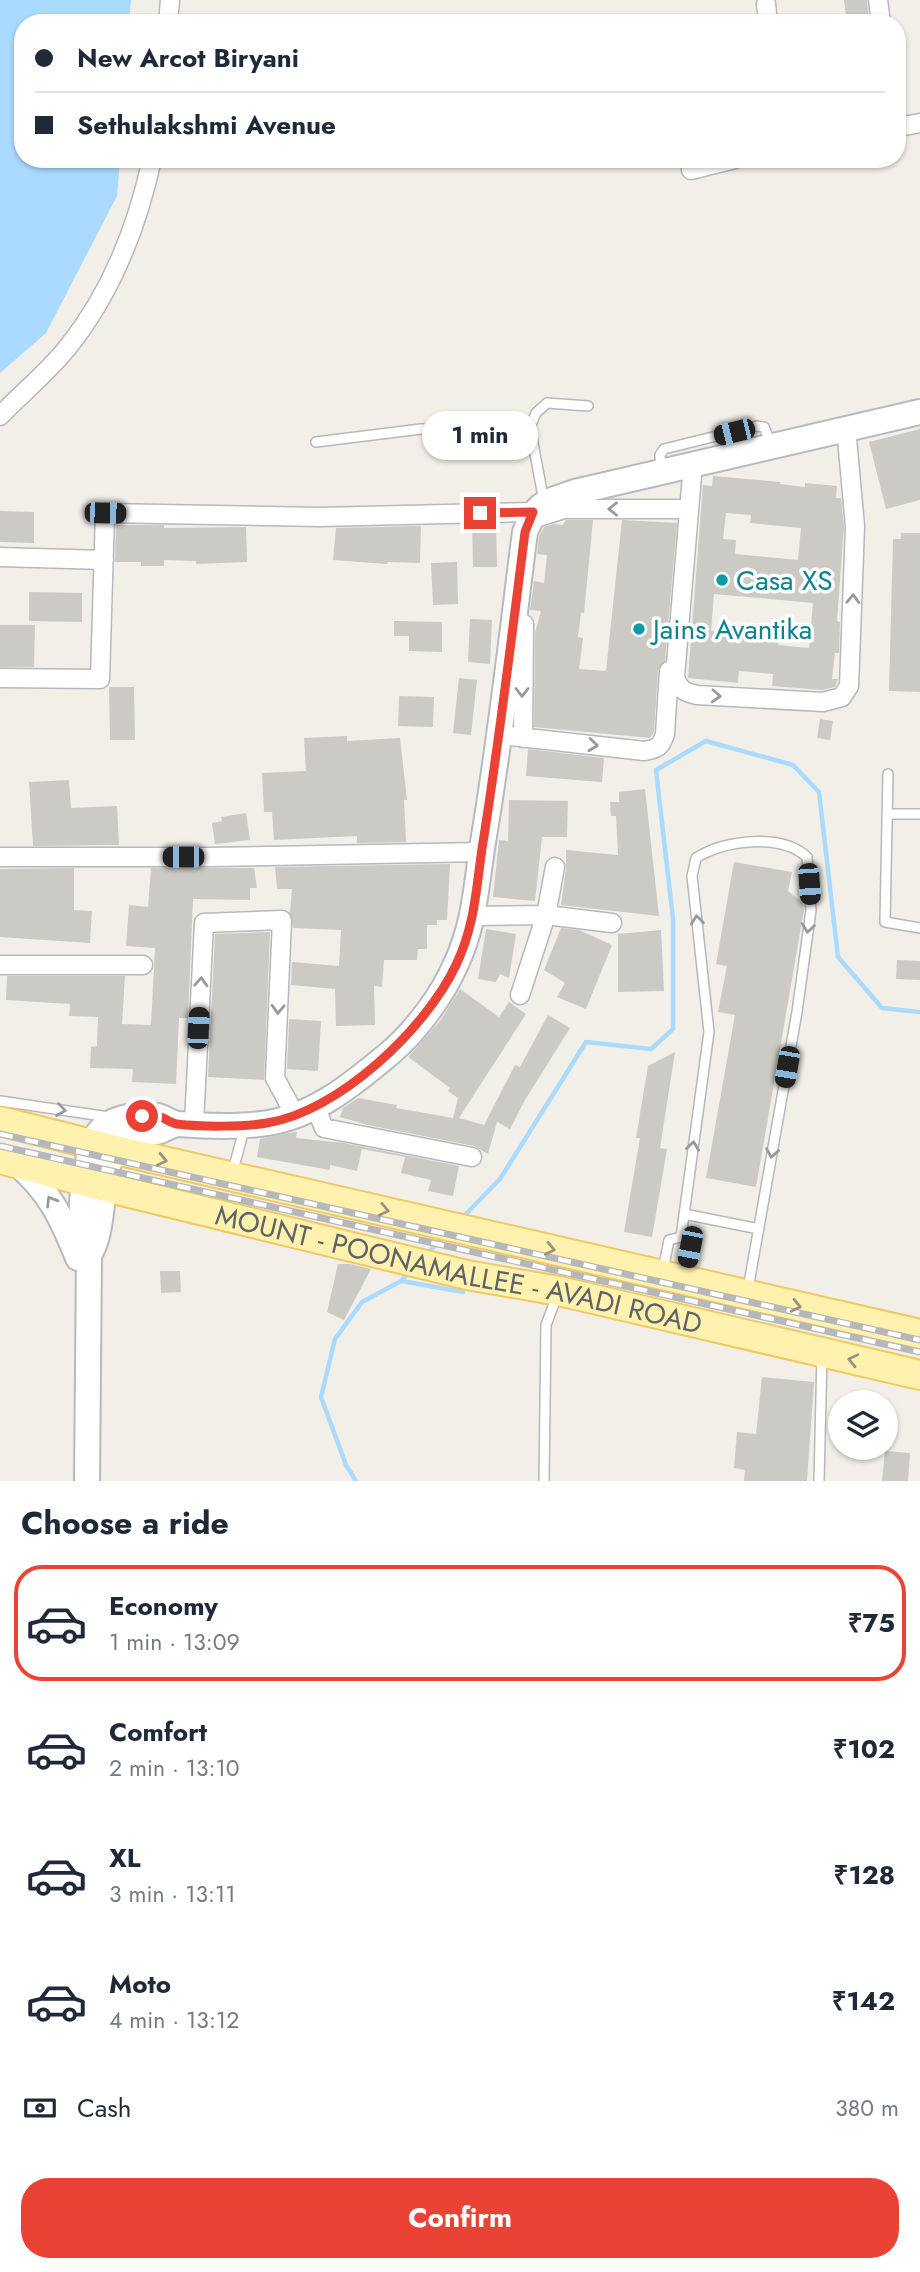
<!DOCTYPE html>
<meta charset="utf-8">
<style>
body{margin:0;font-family:Jost,sans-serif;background:#f6f6f7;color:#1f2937;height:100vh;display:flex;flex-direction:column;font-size:26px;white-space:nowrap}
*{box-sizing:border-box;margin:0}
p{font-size:23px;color:#747a83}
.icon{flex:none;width:38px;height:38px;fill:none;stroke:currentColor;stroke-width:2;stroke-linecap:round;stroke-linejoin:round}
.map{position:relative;height:1481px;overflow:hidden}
.details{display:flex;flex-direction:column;background:#fff;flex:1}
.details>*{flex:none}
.hud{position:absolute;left:14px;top:14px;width:892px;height:154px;border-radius:28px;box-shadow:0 2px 5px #0004;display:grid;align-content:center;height:154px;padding:0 21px;background:#fff}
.fabs{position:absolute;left:828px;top:1390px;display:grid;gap:14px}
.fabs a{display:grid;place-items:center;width:70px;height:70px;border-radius:50%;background:#fff;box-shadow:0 2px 5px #0004;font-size:35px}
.end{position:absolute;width:32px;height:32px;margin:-16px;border:9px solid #ea4335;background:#fff;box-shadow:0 0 0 4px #fff}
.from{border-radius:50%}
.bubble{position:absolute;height:49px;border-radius:24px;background:#fff;box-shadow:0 2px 5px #0004;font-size:23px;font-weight:700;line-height:49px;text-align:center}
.car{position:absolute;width:21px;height:42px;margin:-21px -10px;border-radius:9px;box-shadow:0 0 5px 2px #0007;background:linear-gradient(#222 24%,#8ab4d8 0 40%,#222 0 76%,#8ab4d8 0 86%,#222 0)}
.hud b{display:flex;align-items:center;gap:24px;height:66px;font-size:26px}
.hud b+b{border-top:2px solid #e0e1e3}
.hud i{width:18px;height:18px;background:#1f2937}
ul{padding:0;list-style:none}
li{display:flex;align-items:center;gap:21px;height:116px;margin:0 14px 10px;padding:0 7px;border:4px solid transparent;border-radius:28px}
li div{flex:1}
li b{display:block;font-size:26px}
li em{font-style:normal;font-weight:700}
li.selected{border-color:#ea4335}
li>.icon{width:63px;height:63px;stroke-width:1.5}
h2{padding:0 21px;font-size:32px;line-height:84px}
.pay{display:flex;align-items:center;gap:18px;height:77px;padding:0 21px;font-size:26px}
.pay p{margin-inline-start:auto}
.cta{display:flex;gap:14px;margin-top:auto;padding:14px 21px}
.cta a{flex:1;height:80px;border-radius:28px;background:#ea4335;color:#fff;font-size:28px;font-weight:700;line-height:80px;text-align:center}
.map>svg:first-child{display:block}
.water{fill:#aadaff}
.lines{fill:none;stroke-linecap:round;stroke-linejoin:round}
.stream{stroke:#aadaff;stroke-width:4.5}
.building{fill:#cccac5;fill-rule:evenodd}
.service-casing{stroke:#b5b8bc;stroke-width:12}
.minor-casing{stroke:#b5b8bc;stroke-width:21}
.secondary-casing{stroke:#b6babf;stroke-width:28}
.primary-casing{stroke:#f2c960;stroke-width:32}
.service{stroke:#fff;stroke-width:9}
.minor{stroke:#fff;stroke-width:18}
.secondary{stroke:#fff;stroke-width:24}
.primary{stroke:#fff2af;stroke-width:28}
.rail-casing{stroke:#b6b7b8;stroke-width:7}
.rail{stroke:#fff;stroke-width:4.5;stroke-dasharray:13;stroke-linecap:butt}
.oneway{stroke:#979a9d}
.oneway2{stroke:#979581}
.route{stroke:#ea4335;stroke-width:9}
.culture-dot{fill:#0f9aa8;stroke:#fff;stroke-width:2.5}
.labels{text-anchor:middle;stroke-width:7;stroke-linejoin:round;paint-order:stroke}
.culture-label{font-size:28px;fill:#0d838f;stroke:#fff;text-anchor:start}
.street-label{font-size:28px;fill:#5f6368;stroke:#fff}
</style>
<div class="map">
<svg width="920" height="1481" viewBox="0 0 920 1481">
<rect width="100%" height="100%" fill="#f1efe8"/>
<path class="water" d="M0,0H131L129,23H23V159H120L117,196L46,333L0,373Z"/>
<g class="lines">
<path class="stream" d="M462,1218L500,1179L586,1042L651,1049L673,1029V919L656,770L706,741L793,765L819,792L838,957L882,1008L920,1012
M426,1255L444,1236
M402,1281L463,1292
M356,1481L346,1465L321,1397L335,1339L362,1302L401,1281L410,1271"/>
</g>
<path class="building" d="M844,0H867L869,23H847Z
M920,429V500L886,509L869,442Z
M713,476L780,482V484L805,487V483L837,486L836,498H841L844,526L837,621L840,622L839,653H835L832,679H838L835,687L822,690L772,686L773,674L739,671L738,683L688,678L703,485L712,486ZM726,513L751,515L750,523L801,528L798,560L735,554L736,540L723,539ZM714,594L813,603L809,648L778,645V637L711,631Z
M0,511L34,512V543L0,542Z
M566,520H593L584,613H581L578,637L583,638L579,669L606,671L622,520L677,523L665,661L658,670L654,732L650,738L534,727L535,633L541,611L530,610L534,581L544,583L547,555L537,554L539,536L544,527L554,524L563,525Z
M496,524L497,567H473L472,525Z
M116,525H164V528L246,527L247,562L196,564V561L164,560V566H141V562H115Z
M421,526L420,563L388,562L387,564L333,560L336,528Z
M901,533H920V692L889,691L893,539H901Z
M457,562L458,604L433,605L431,563Z
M29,592L82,593V622L29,621Z
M470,619L492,620L490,664L468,662Z
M394,621L442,622V652L409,651V636H394Z
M0,625H35L34,667H0Z
M459,678L477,680L471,735L453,733Z
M109,687H134L135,740H110Z
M399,696L434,697L433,727L398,726Z
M820,719L833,721L830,740L817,738Z
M347,736V741L400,738L407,800H404L406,842L357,843V836L274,840L272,812H264L262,773L306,771L304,738Z
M528,749L604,758L602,782L526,776Z
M69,780L71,808L117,806L119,845L33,846L29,782Z
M645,789L659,916L561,905L566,869V850L618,855L616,816H611L610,802H619V792Z
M509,800L568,801L567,837H542L535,901L493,897L499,840L508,841Z
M246,813L250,840L215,844L212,823L222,821L221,817Z
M734,862L792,872L788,891L803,903L804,910L756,1187L706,1178L735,1015L718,1012L727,966L716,964Z
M450,864L447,920H437V925H427V949H418L417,960H384L382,987L374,986L375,1025L336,1026L335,989L291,985L292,962L339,966L341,930L293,928L290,913L292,889H277L275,867Z
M74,868V910L92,911L90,943L0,937V869Z
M151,868H254L257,888H250V900L193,899L188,1018H179L176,1084L132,1082L133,1069L90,1068L91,1047L97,1046L98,1017L69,1016L70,1004L6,1000L7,976H125L122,1024L151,1025L155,948L126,946L129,905L148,907Z
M561,928L579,930L612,945L586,1009L557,997L565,983L544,970Z
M486,929L516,934L509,978L500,974L496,982L478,979Z
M661,930L664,991L618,992V934Z
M270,932L264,1080L208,1077L215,934Z
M897,960L920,961V980L896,979Z
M460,989L499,1017L509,1002L526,1014L459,1118L484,1125L515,1065L520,1067L548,1015L570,1028L525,1100L510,1129L497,1122L488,1154L474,1146L368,1125L340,1117L343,1108L358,1098L397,1105L396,1108L453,1118L458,1098L448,1091L450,1088L408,1057L440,1021Z
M289,1019L321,1021L318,1071L287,1069Z
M675,1052L660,1148L667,1149L652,1237L624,1232L640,1138H636L648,1066Z
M294,1132H297L296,1138L344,1143L459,1166L453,1196L428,1191L431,1180L401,1173L405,1157L362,1149L357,1171L330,1165V1170L257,1157L260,1139Z
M338,1264H350L371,1269L344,1320L327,1312Z
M160,1271H180L181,1292L161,1293Z
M762,1377L814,1382L807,1481H744L745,1470L734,1468L737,1432L756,1434Z
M885,1451L910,1453L908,1481H882Z"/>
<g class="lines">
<defs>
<path id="service" d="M316,442L421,429L530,427
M661,470L660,455L664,449L757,426L764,427L771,444
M544,502L530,427L536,413L547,403L588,406
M888,774L885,922L920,928
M887,814H920
M0,1101L109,1117
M232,1174L245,1126
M684,1214L759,1229
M681,1237L709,1032L692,876L696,858C725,840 781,833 807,857L811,910L797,1012L748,1289
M663,1270L669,1240L681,1237L687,1240L689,1247L684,1277
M544,1481L546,1325L557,1296
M819,1481L822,1355"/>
<path id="minor" d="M878,0L881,23
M766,4L768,23
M168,23L170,0
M898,127L920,123
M690,159L691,170L735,159
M0,416C22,393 48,372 68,347C112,292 137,228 152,159
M693,464L675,676C678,689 684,692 697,695L823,702L842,697L849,686L855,526L846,428
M542,516L564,509H681
M0,557L104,560
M0,678L100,679L105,513L320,517L533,512
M501,735L644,751C657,749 661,747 665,734L669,671
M523,738L524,624
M0,857H210L481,852
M474,916L546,915L612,923
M0,965H143
M520,995L546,915L555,867
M316,1108L324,1128L472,1157
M194,1124L204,923L282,920L275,1078L295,1115"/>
<path id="secondary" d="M15,1162C49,1190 62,1218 78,1258
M89,1255C79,1230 81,1198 86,1172C89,1159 90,1142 99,1132C111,1117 141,1113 158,1116C165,1118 171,1123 178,1124C204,1126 242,1127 268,1123C316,1115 354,1083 390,1053C416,1031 442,996 456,964C476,921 476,882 484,836C501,735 512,633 525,532C538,500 545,503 575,492L920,412
M87,1481L89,1255C109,1224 95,1165 123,1141C133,1133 149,1135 160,1131C165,1129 170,1126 175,1124"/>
<g id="primary">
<path d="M0,1121L116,1150L920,1334"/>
<path id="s1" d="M0,1159L105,1187L467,1275L559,1291L920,1375"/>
</g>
</defs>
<use href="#service" class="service-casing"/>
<use href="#minor" class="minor-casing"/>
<use href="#secondary" class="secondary-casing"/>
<use href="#primary" class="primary-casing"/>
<use href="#service" class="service"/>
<use href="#minor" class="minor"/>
<use href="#secondary" class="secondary"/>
<use href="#primary" class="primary"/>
<defs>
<path id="rail" d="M0,1134L920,1340
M0,1146L920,1352"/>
</defs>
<use href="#rail" class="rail-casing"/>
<use href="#rail" class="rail"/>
</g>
<defs><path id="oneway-chevron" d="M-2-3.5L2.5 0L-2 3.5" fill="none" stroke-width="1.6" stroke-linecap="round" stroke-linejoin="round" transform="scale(1.75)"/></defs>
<g class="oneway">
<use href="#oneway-chevron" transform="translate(613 509) rotate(-180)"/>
<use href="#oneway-chevron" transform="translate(853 599) rotate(-88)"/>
<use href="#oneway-chevron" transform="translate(522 692) rotate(90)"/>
<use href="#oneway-chevron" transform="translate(716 696) rotate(3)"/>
<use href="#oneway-chevron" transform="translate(593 745) rotate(6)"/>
<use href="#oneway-chevron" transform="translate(697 920) rotate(-96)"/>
<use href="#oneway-chevron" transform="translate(808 928) rotate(98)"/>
<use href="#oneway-chevron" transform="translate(201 982) rotate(-87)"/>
<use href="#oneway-chevron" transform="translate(278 1009) rotate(92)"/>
<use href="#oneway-chevron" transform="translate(61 1110) rotate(8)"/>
<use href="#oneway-chevron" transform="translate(693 1146) rotate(-82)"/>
<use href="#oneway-chevron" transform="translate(772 1153) rotate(100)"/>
<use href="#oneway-chevron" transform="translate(51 1201) rotate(-121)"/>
</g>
<g class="oneway2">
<use href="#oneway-chevron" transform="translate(162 1160) rotate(13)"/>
<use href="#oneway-chevron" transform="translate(384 1210) rotate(12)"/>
<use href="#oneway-chevron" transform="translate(550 1249) rotate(13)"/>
<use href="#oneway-chevron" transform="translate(796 1306) rotate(13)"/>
<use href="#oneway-chevron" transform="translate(853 1360) rotate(-167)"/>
</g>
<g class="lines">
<path class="route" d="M142,1116C147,1116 152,1115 157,1116C164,1117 170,1123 177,1124C201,1127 243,1127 267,1123C338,1112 426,1029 456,965C477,921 476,882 484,836C500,735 512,634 525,532L533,512L480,513"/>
</g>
<g class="culture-dot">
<circle cx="722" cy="580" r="7"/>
<circle cx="639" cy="629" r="7"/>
</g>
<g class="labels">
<g class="culture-label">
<text x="736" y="590">Casa XS</text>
<text x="653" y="639">Jains Avantika</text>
</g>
<g class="street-label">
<text dy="10" stroke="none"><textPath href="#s1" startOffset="472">MOUNT - POONAMALLEE - AVADI ROAD</textPath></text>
</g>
</g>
</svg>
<div class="fabs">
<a><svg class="icon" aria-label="layers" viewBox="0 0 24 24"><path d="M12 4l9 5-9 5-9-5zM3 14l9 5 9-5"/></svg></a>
</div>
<i class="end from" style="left:142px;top:1116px"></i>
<i class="end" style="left:480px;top:513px"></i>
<div class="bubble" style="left:422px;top:411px;width:116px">1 min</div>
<i class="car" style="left:734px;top:432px;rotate:256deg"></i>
<i class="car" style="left:105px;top:513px;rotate:91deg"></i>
<i class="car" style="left:183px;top:857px;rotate:270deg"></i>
<i class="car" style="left:809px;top:884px;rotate:176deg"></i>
<i class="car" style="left:198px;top:1028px;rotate:3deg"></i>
<i class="car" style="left:787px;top:1067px;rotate:190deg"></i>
<i class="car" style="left:690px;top:1247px;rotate:191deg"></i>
<div class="hud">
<b><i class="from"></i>New Arcot Biryani</b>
<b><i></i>Sethulakshmi Avenue</b>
</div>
</div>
<section class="details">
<h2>Choose a ride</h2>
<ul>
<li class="selected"><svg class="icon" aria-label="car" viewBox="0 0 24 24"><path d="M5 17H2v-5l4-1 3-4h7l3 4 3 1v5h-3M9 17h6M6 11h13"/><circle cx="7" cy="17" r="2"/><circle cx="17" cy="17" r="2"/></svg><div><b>Economy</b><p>1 min · 13:09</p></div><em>₹75</em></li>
<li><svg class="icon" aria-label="car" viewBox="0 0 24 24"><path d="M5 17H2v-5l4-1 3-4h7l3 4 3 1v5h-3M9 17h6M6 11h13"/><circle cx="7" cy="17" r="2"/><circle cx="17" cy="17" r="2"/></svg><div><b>Comfort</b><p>2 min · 13:10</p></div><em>₹102</em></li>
<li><svg class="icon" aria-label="car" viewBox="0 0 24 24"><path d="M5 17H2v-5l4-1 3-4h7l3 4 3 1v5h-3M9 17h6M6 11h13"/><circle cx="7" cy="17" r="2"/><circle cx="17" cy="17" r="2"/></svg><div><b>XL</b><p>3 min · 13:11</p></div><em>₹128</em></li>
<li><svg class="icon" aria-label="car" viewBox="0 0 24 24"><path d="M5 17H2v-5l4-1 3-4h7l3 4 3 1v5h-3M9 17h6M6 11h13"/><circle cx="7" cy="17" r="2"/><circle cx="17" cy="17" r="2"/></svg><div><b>Moto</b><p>4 min · 13:12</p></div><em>₹142</em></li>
</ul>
<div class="pay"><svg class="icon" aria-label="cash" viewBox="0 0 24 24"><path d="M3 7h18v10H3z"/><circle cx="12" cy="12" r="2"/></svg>Cash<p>380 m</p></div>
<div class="cta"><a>Confirm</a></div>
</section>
